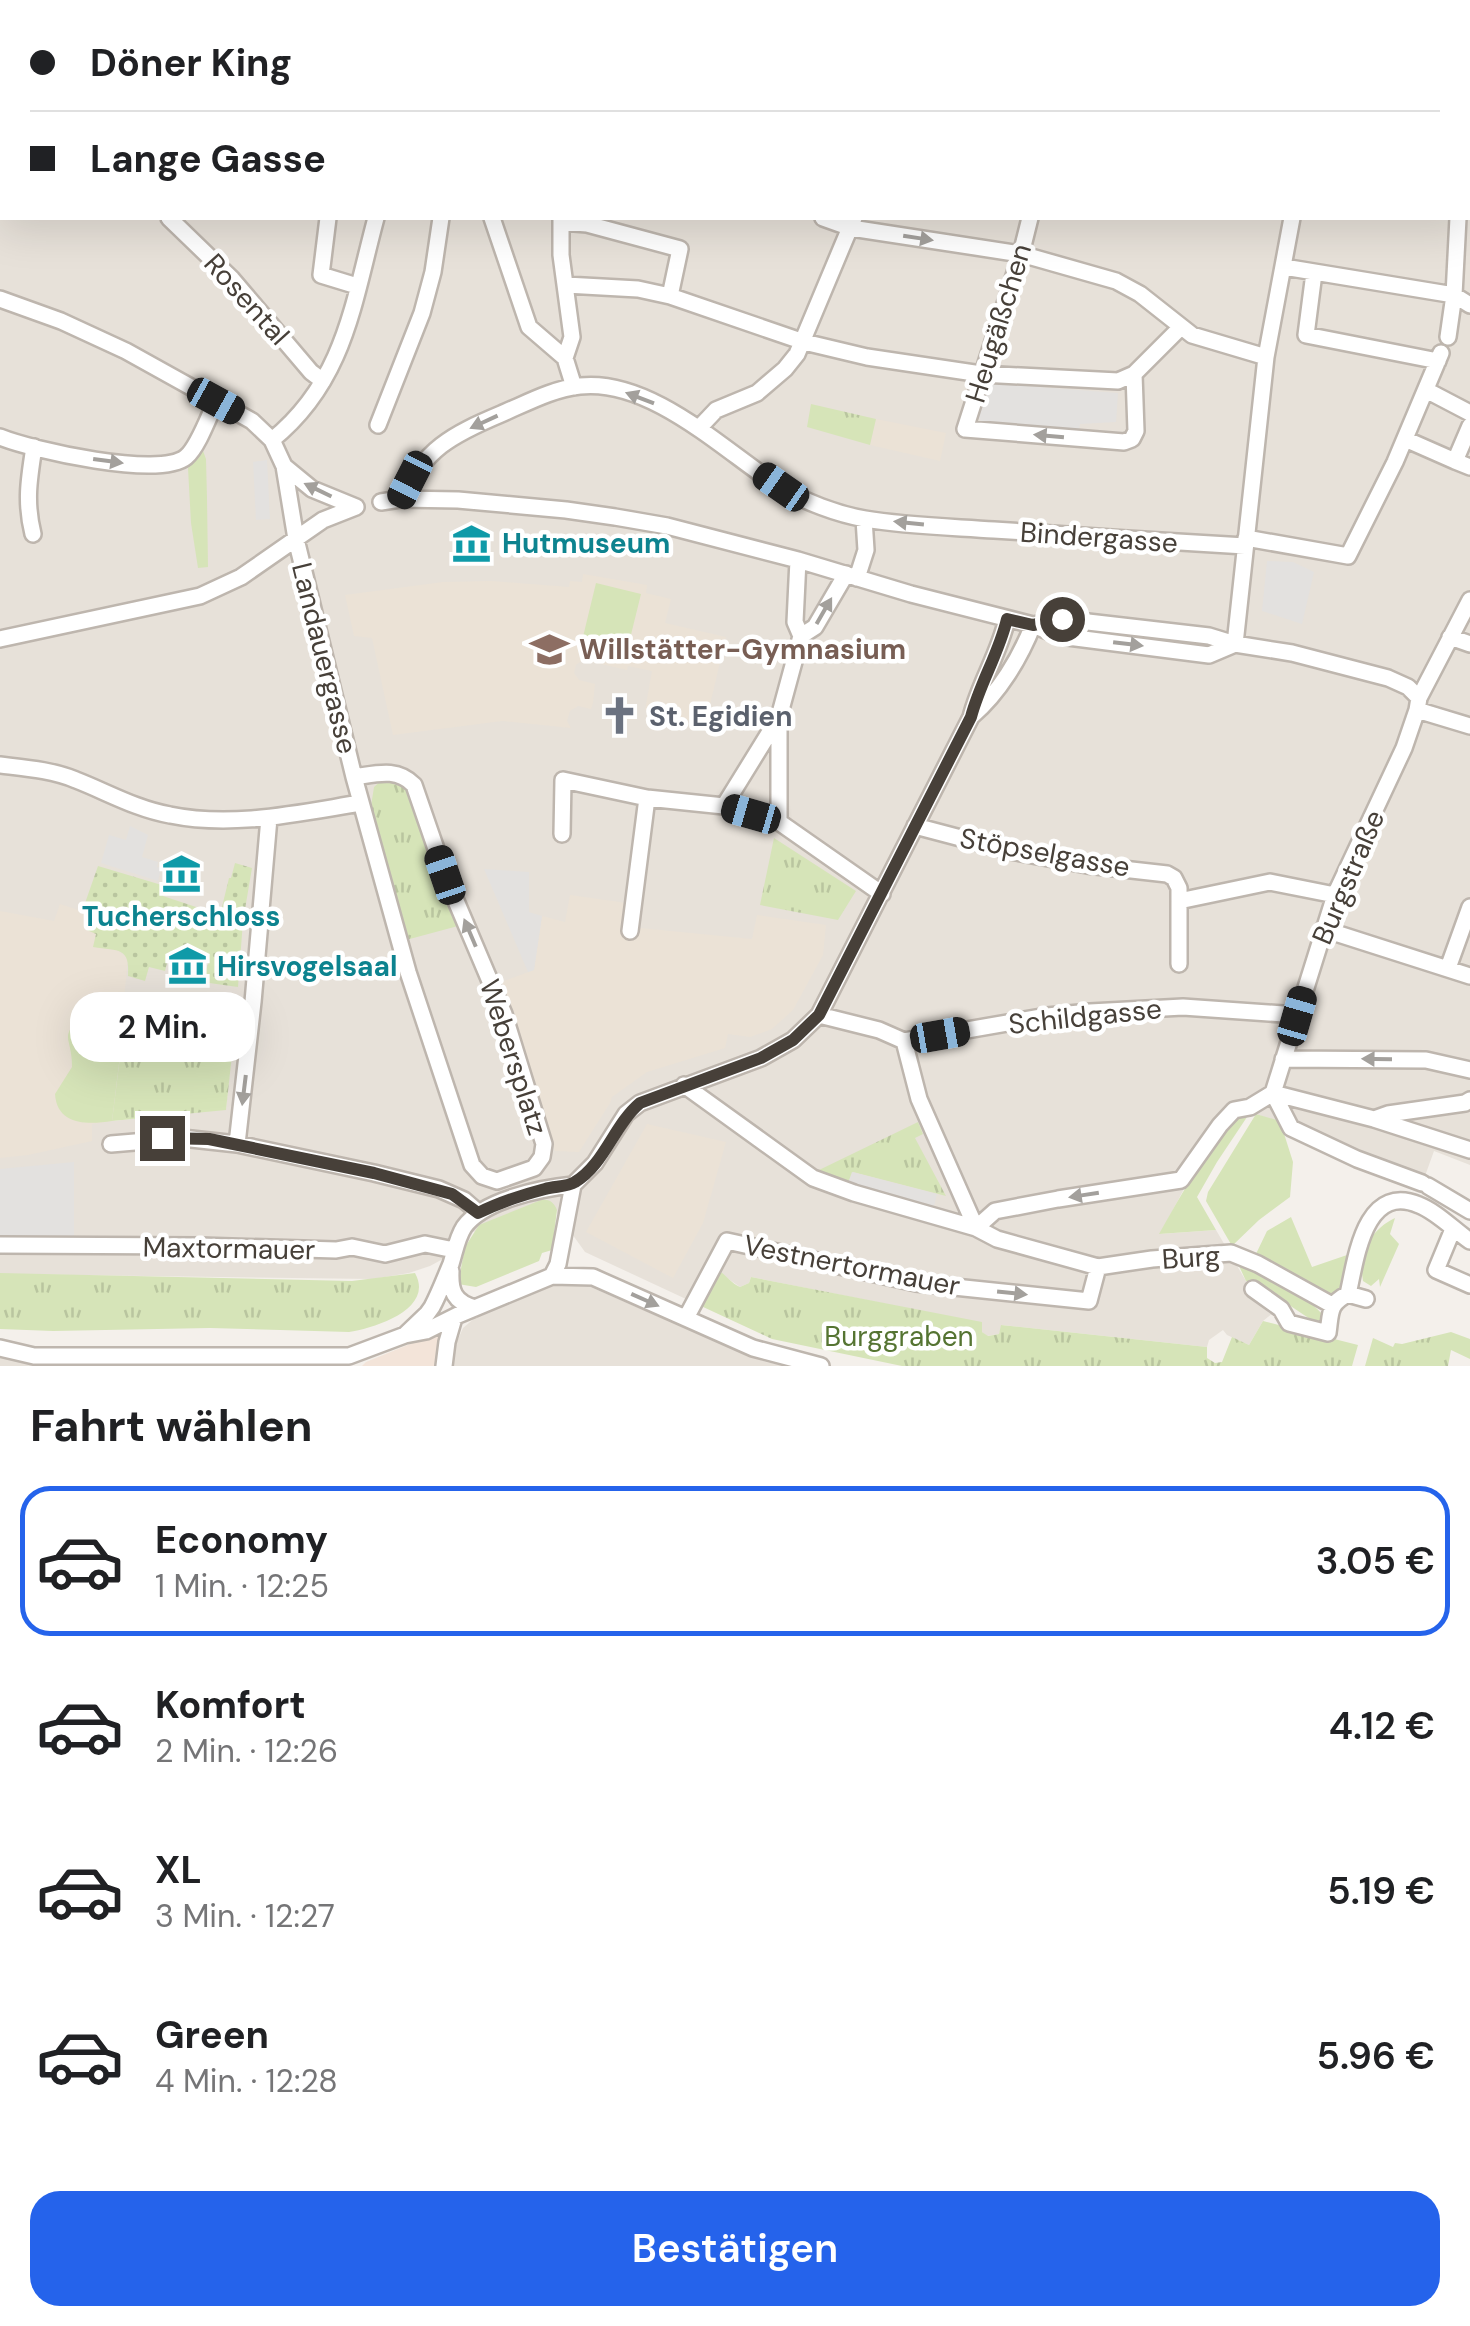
<!DOCTYPE html>
<html lang="de">
<meta charset="utf-8">
<style>
body{margin:0;font-family:"DM Sans",sans-serif;background:#f6f6f6;color:#202124;height:100vh;display:flex;flex-direction:column;font-size:38px;white-space:nowrap}
*{box-sizing:border-box;margin:0}
p{font-size:32px;color:#757577}
.icon{flex:none;width:55px;height:55px;fill:none;stroke:currentColor;stroke-width:2;stroke-linecap:round;stroke-linejoin:round}
.map{position:relative;height:1366px;overflow:hidden}
.panel{display:flex;flex-direction:column;background:#fff;flex:1}
.panel>*{flex:none}
.top-card{position:absolute;left:0px;top:0px;width:1470px;height:220px;box-shadow:0 10px 40px #0002;display:grid;align-content:center;height:220px;padding:0 30px;background:#fff}
.end{position:absolute;width:45px;height:45px;margin:-22px;border:12px solid #474039;background:#fff;box-shadow:0 0 0 5px #fff}
.from{border-radius:50%}
.bubble{position:absolute;height:70px;border-radius:30px;background:#fff;box-shadow:0 10px 40px #0002;font-size:32px;font-weight:600;line-height:70px;text-align:center}
.car{position:absolute;width:30px;height:60px;margin:-30px -15px;border-radius:12px;box-shadow:0 0 8px 2px #0007;background:linear-gradient(#222 24%,#8ab4d8 0 40%,#222 0 76%,#8ab4d8 0 86%,#222 0)}
.top-card b{display:flex;align-items:center;gap:35px;height:95px;font-size:38px}
.top-card b+b{border-top:2px solid #e0e0e0}
.top-card i{width:25px;height:25px;background:#202124}
ul{padding:0;list-style:none}
li{display:flex;align-items:center;gap:30px;height:150px;margin:0 20px 15px;padding:0 10px;border:5px solid transparent;border-radius:30px}
li div{flex:1}
li b{display:block;font-size:38px}
li em{font-style:normal;font-weight:600}
li.current{border-color:#2563eb}
li>.icon{width:90px;height:90px;stroke-width:1.5}
h2{padding:0 30px;font-size:45px;line-height:120px}
.button{display:flex;gap:20px;margin-top:auto;padding:20px 30px}
.button a{flex:1;height:115px;border-radius:30px;background:#2563eb;color:#fff;font-size:40px;font-weight:600;line-height:115px;text-align:center}
.map>svg:first-child{display:block}
.residential{fill:#e7e1d9;fill-rule:evenodd}
.commercial{fill:#f3e4d9}
.education{fill:#ebe2d6}
.grass{fill:#d6e4b8}
.park{fill:url(#park-tufts)}
.garden{fill:url(#garden-dots)}
.parking{fill:#e3e1df}
.lines{fill:none;stroke-linecap:round;stroke-linejoin:round}
.minor-casing{stroke:#beb6ae;stroke-width:20}
.minor{stroke:#fff;stroke-width:15}
.oneway{fill:#a3a09c}
.route{stroke:#474039;stroke-width:12}
.labels{text-anchor:middle;stroke-width:9;stroke-linejoin:round;paint-order:stroke}
.street-label{font-size:28px;fill:#474039;stroke:#fff}
.culture-label{font-size:28px;font-weight:bold;fill:#0d838f;stroke:#fff;text-anchor:start}
.education-label{font-size:28px;font-weight:bold;fill:#785e54;stroke:#fff;text-anchor:start}
.worship-label{font-size:28px;font-weight:bold;fill:#5b616d;stroke:#fff;text-anchor:start}
.park-label{font-size:28px;fill:#557432;stroke:#fff}
</style>
<div class="map">
<svg width="1470" height="1366" viewBox="0 0 1470 1366">
<defs>
<pattern id="park-tufts" width="24" height="20" patternUnits="userSpaceOnUse" patternTransform="scale(2.5)"><rect width="24" height="20" fill="#d6e4b8"/><path d="M3 7l-1-3M5 7V3M7 7l1-3M15 17l-1-3M17 17v-4M19 17l1-3" fill="none" stroke="#b9c59f"/></pattern>
<pattern id="garden-dots" width="8" height="8" patternUnits="userSpaceOnUse" patternTransform="scale(2.5)"><rect width="8" height="8" fill="#d6e4b8"/><path d="M2 2h.1M6 6h.1" fill="none" stroke="#b9c59f" stroke-width="1.8" stroke-linecap="round"/></pattern>
</defs>
<rect width="100%" height="100%" fill="#f4f0eb"/>
<path class="residential" d="M0,0H1470V1165L1434,1151L1425,1176L1403,1170L1256,1114L1240,1113L1218,1137L1184,1189L1160,1234L1216,1230L1246,1281L1273,1313L1263,1321L1249,1345L1227,1335L1223,1330L1209,1340L1207,1347L1002,1325L999,1334L987,1336L982,1332V1323L751,1277L749,1283L740,1287L717,1271L701,1306L585,1252L557,1213V1210L473,1232L465,1247L430,1266L409,1273L373,1279L0,1274ZM2,2H1468V218H2ZM128,993L235,1018L226,1109L113,1121Z
M579,1282L728,1347L766,1362L786,1366H452L455,1346L463,1328L476,1317L552,1285Z
M0,1358L314,1364L318,1366H0Z"/>
<path class="commercial" d="M442,1331L437,1366H362L366,1362Z"/>
<path class="education" d="M876,419L946,433L940,461L870,445Z
M583,574L647,585L646,593L671,599L665,623L726,637L708,713H705L702,723L645,710L652,671L628,666L627,670L583,660L576,665L574,673L579,680L595,684L593,703L591,709L578,706L570,711L567,721L571,728L502,721L393,735L372,638L354,636L345,595L443,582L492,581L569,587L570,581L582,582Z
M570,895L627,903L623,931L638,934L640,928L752,939L757,915L826,925L823,955L793,1010L772,1029L750,1037L728,1034L725,1048L647,1072L612,1097L610,1103L579,1152L555,1151L501,982L534,970L542,916L565,922Z
M60,904L91,914L96,934L128,958L112,1121L92,1124V1141L28,1155L0,1158V911L54,921Z
M647,1124L726,1142L703,1223L673,1278L586,1232Z"/>
<path class="grass" d="M202,448L206,459L207,498L208,567L198,568L191,523L188,468Z
M596,583L641,594L626,655L581,645Z
M105,996L127,998L112,1121C87,1125 57,1125 55,1094L72,1067C72,1034 57,1040 85,1012C92,1005 95,1000 105,996Z
M1240,1112L1247,1117L1217,1162L1197,1197L1216,1230L1159,1234C1183,1191 1207,1149 1240,1112Z
M1256,1114L1280,1121L1293,1162L1290,1197L1259,1220L1232,1246L1206,1201L1208,1192Z
M541,1200C549,1199 554,1202 557,1210L552,1250L542,1253L539,1261L476,1287L458,1284L465,1247L479,1225Z
M1291,1217L1312,1267L1347,1255L1337,1299L1327,1296L1255,1256L1267,1231Z
M1395,1218L1390,1234L1399,1244L1380,1287L1379,1279L1371,1286L1363,1281C1358,1254 1370,1230 1395,1218Z
M1239,1266C1274,1272 1301,1291 1325,1317L1323,1322L1310,1319L1256,1283L1246,1281Z"/>
<path class="park" d="M811,404L876,419L870,445L807,427Z
M383,779L393,780L408,788L458,926L406,940L371,806L374,787Z
M774,838L856,891L838,920L760,905Z
M128,993L236,1018L226,1110L112,1121Z
M918,1122L923,1134L915,1138L946,1196L853,1172L848,1183L817,1171Z
M718,1270C726,1275 732,1284 740,1287L749,1283L751,1277L982,1322V1332L988,1336L999,1334L1001,1325L1207,1347V1358L1215,1363L1222,1362L1232,1337L1249,1345L1263,1321L1358,1345L1352,1366H902L772,1339L701,1306Z
M0,1273L352,1281L415,1273C435,1309 375,1328 349,1332L210,1328L53,1331L0,1329Z
M1451,1332L1470,1339V1359L1451,1350L1448,1366H1365L1373,1338L1393,1347L1395,1343L1402,1344Z"/>
<path class="garden" d="M235,863L252,868L243,921L238,987L202,982L209,961L196,957L197,951L186,949L184,954L170,951L165,971L149,967L145,981L128,976C130,947 119,951 93,947L96,934L87,930L91,914L84,906L98,866L165,886L163,896L220,915L229,878H231Z"/>
<path class="parking" d="M987,383L1118,393L1116,422L1080,424L1079,431L982,423L978,416Z
M267,460L270,519L256,520L253,462Z
M1267,561L1293,562L1314,572L1302,624L1262,611Z
M130,826L148,835L142,857L158,862L157,867L161,868L158,881L101,863L109,835L126,840Z
M484,869L529,872V912L542,916L534,970L528,972Z
M74,1162V1237H0V1169Z
M852,1172L937,1194L934,1206L848,1183Z"/>
<g class="lines">
<defs>
<path id="minor" d="M73,0L79,2
M1039,0V2
M176,2L178,0
M408,2V0
M1188,2H1225
M1461,2L1462,0
M0,95L2,97
M1468,172L1470,173
M169,218L232,279L311,372L323,381
M328,218L321,275L357,286
M492,218L529,327L565,358
M561,218V255L572,337L565,358L574,387
M823,218L851,228L1021,254L1116,281L1140,294L1192,335L1266,357
M1030,218L1021,254L965,429L1124,442L1132,439L1136,431L1134,374
M561,222L587,224L680,249L670,296
M1284,267L1454,295L1470,305
M1314,273L1306,335L1438,361
M566,285L638,289L670,296L804,342L867,357L981,374L1118,381L1134,374L1180,328
M0,299L61,321L126,351L252,421L272,440L284,466L296,539L354,777L408,972L472,1165L482,1176L497,1181L534,1168L542,1157L544,1144L504,1014L445,875L414,785C397,767 376,774 354,777
M1448,337L1454,295L1458,218
M1426,390L1470,413
M378,425L422,313L433,272L441,218
M1470,426L1455,461L1470,467
M699,428L716,410L757,393L785,369L797,354L854,218
M0,437C32,450 160,479 186,457C198,447 209,416 216,401
M1405,439L1455,461
M272,440C345,381 353,303 376,218
M284,466L312,489L356,507
M400,499C425,449 451,435 501,414C527,403 552,389 580,386C651,378 724,451 780,487C805,502 837,514 865,519C907,526 952,527 994,530C1078,536 1161,541 1245,546
M381,502L400,499L458,500L566,510L615,517L667,526L798,560L911,594L1033,625L1060,636L1209,655L1235,644
M33,534C25,502 29,479 34,447
M1246,538L1348,556L1395,462L1441,353
M798,560L795,622L801,636L815,627L846,574
M857,578L866,550L864,519
M1033,625L1062,619L1209,636L1235,644L1292,653L1388,678L1408,687L1419,698
M1450,637L1470,644
M0,639L200,596L241,577L323,520L356,507
M1235,644L1266,357L1292,218
M1417,710L1470,726
M972,716C999,693 1020,658 1033,625
M779,717L801,636
M0,765C25,768 52,770 76,780C107,792 136,809 170,815C233,828 298,813 361,803
M724,806L779,717V822
M915,826L1010,851L1087,865L1167,874L1174,878L1179,888V964
M562,834L563,780L647,798L724,806L779,822L882,894
M1179,901L1270,882L1335,895
M1323,929L1470,976
M630,931L647,798
M1448,968L1470,907
M819,1015L879,1030L904,1041L1047,1016L1090,1012L1183,1007L1297,1015
M1283,1059L1426,1060L1470,1070
M684,1085L813,1178L854,1193L976,1228L919,1099L904,1041
M1273,1093L1374,1119L1470,1150
M1273,1093L1291,1128L1357,1159L1422,1183
M1374,1119L1388,1114L1465,1103L1470,1100
M111,1144L182,1138L237,1144L374,1173L439,1189L464,1200L479,1213
M237,1144L253,1002L269,818
M573,1185L595,1163L626,1114L640,1103L761,1058L793,1040L819,1015L971,717C980,682 999,654 1007,619
M1428,1186L1470,1211
M1453,1229L1436,1270L1470,1285
M0,1245L200,1246L336,1250L352,1247L385,1254L425,1244L454,1250
M451,1271C450,1291 454,1302 475,1308
M552,1276L558,1264L573,1185
M1253,1289L1281,1309L1289,1323L1328,1333C1331,1313 1328,1304 1348,1294L1366,1299
M1348,1294C1356,1260 1364,1182 1419,1205C1437,1212 1454,1230 1470,1241
M1332,1305L1258,1264L1231,1253L1152,1259L1098,1267L997,1239L976,1228L995,1211L1058,1199L1181,1180L1220,1125L1234,1110L1250,1107L1273,1093L1335,895L1404,748L1417,710L1419,698L1470,600
M686,1318L727,1241L916,1283L1089,1301L1098,1267
M405,1335L427,1314L432,1307C439,1294 445,1278 451,1264C455,1251 457,1238 464,1227C483,1200 542,1188 573,1185
M0,1348L34,1356H349L405,1335L426,1331L458,1315L552,1276L593,1277L753,1348L821,1366
M444,1366L447,1342L454,1318"/>
</defs>
<use href="#minor" class="minor-casing"/>
<use href="#minor" class="minor"/>
</g>
<defs><path id="oneway-solid" d="M-6-.8H1V-3.2L6.5 0L1 3.2V.8H-6Z" transform="scale(2.5)"/></defs>
<g class="oneway">
<use href="#oneway-solid" transform="translate(918 238) rotate(9)"/>
<use href="#oneway-solid" transform="translate(640 398) rotate(-159)"/>
<use href="#oneway-solid" transform="translate(484 422) rotate(155)"/>
<use href="#oneway-solid" transform="translate(1049 436) rotate(-175)"/>
<use href="#oneway-solid" transform="translate(108 461) rotate(8)"/>
<use href="#oneway-solid" transform="translate(318 490) rotate(-154)"/>
<use href="#oneway-solid" transform="translate(909 523) rotate(-174)"/>
<use href="#oneway-solid" transform="translate(824 611) rotate(-60)"/>
<use href="#oneway-solid" transform="translate(1128 644) rotate(7)"/>
<use href="#oneway-solid" transform="translate(470 933) rotate(-113)"/>
<use href="#oneway-solid" transform="translate(1377 1059) rotate(-179)"/>
<use href="#oneway-solid" transform="translate(244 1090) rotate(97)"/>
<use href="#oneway-solid" transform="translate(1084 1195) rotate(171)"/>
<use href="#oneway-solid" transform="translate(1012 1293) rotate(6)"/>
<use href="#oneway-solid" transform="translate(645 1300) rotate(24)"/>
</g>
<g class="lines">
<path class="route" d="M162,1138L209,1139L374,1173L452,1194L478,1213C500,1202 522,1195 545,1189C555,1186 567,1187 575,1182C604,1165 614,1125 640,1103L761,1058L793,1040L819,1015L971,717C980,683 999,653 1007,619L1033,625L1062,619"/>
</g>
<defs>
<symbol id="museum-bare" viewBox="-9 -9 18 18"><path d="M0-6L6-3V-2H-6V-3ZM-5-1h2V3h-2ZM-1-1h2V3h-2ZM3-1h2V3H3ZM-6 4H6V6H-6Z" fill="#0f9aa8" stroke="#fff" stroke-width="2.5" paint-order="stroke"/></symbol>
<symbol id="school-bare" viewBox="-9 -9 18 18"><path d="M0-5L7-2L0 1L-7-2ZM-4 1L0 2.5L4 1V4Q0 6-4 4Z" fill="#8d6e63" stroke="#fff" stroke-width="2.5" paint-order="stroke"/></symbol>
<symbol id="church-bare" viewBox="-9 -9 18 18"><path d="M-1.2-6h2.4v3.5h3.3v2.4h-3.3V6h-2.4V-.1h-3.3v-2.4h3.3Z" fill="#6b7280" stroke="#fff" stroke-width="2.5" paint-order="stroke"/></symbol>
</defs>
<g fill-rule="evenodd">
<use href="#museum-bare" x="444" y="516" width="55" height="55"/>
<use href="#school-bare" x="522" y="622" width="55" height="55"/>
<use href="#church-bare" x="592" y="688" width="55" height="55"/>
<use href="#museum-bare" x="154" y="846" width="55" height="55"/>
<use href="#museum-bare" x="160" y="938" width="55" height="55"/>
</g>
<g class="labels">
<g class="street-label">
<text transform="translate(247 299) rotate(48)" y="10">Rosental</text>
<text transform="translate(998 323) rotate(-73)" y="10">Heugäßchen</text>
<text transform="translate(1099 537) rotate(4)" y="10">Bindergasse</text>
<text transform="translate(325 658) rotate(76)" y="10">Landauergasse</text>
<text transform="translate(1045 852) rotate(10)" y="10">Stöpselgasse</text>
<text transform="translate(1348 877) rotate(-67)" y="10">Burgstraße</text>
<text transform="translate(1085 1016) rotate(-6)" y="10">Schildgasse</text>
<text transform="translate(514 1057) rotate(72)" y="10">Webersplatz</text>
<text transform="translate(229 1248) rotate(1)" y="10">Maxtormauer</text>
<text transform="translate(1191 1257) rotate(-4)" y="10">Burg</text>
<text transform="translate(852 1265) rotate(11)" y="10">Vestnertormauer</text>
</g>
<g class="culture-label">
<text x="502" y="553">Hutmuseum</text>
<text x="181" y="926" text-anchor="middle">Tucherschloss</text>
<text x="217" y="976">Hirsvogelsaal</text>
</g>
<g class="education-label">
<text x="579" y="659">Willstätter-Gymnasium</text>
</g>
<g class="worship-label">
<text x="649" y="726">St. Egidien</text>
</g>
<g class="park-label">
<text x="899" y="1346">Burggraben</text>
</g>
</g>
</svg>
<i class="end from" style="left:1062px;top:619px"></i>
<i class="end" style="left:162px;top:1138px"></i>
<div class="bubble" style="left:70px;top:992px;width:185px">2 Min.</div>
<i class="car" style="left:216px;top:401px;rotate:119deg"></i>
<i class="car" style="left:410px;top:480px;rotate:207deg"></i>
<i class="car" style="left:781px;top:487px;rotate:305deg"></i>
<i class="car" style="left:751px;top:814px;rotate:286deg"></i>
<i class="car" style="left:445px;top:875px;rotate:341deg"></i>
<i class="car" style="left:1297px;top:1016px;rotate:16deg"></i>
<i class="car" style="left:940px;top:1035px;rotate:80deg"></i>
<div class="top-card">
<b><i class="from"></i>Döner King</b>
<b><i></i>Lange Gasse</b>
</div>
</div>
<section class="panel">
<h2>Fahrt wählen</h2>
<ul>
<li class="current"><svg class="icon" aria-label="car" viewBox="0 0 24 24"><path d="M5 17H2v-5l4-1 3-4h7l3 4 3 1v5h-3M9 17h6M6 11h13"/><circle cx="7" cy="17" r="2"/><circle cx="17" cy="17" r="2"/></svg><div><b>Economy</b><p>1 Min. · 12:25</p></div><em>3.05 €</em></li>
<li><svg class="icon" aria-label="car" viewBox="0 0 24 24"><path d="M5 17H2v-5l4-1 3-4h7l3 4 3 1v5h-3M9 17h6M6 11h13"/><circle cx="7" cy="17" r="2"/><circle cx="17" cy="17" r="2"/></svg><div><b>Komfort</b><p>2 Min. · 12:26</p></div><em>4.12 €</em></li>
<li><svg class="icon" aria-label="car" viewBox="0 0 24 24"><path d="M5 17H2v-5l4-1 3-4h7l3 4 3 1v5h-3M9 17h6M6 11h13"/><circle cx="7" cy="17" r="2"/><circle cx="17" cy="17" r="2"/></svg><div><b>XL</b><p>3 Min. · 12:27</p></div><em>5.19 €</em></li>
<li><svg class="icon" aria-label="car" viewBox="0 0 24 24"><path d="M5 17H2v-5l4-1 3-4h7l3 4 3 1v5h-3M9 17h6M6 11h13"/><circle cx="7" cy="17" r="2"/><circle cx="17" cy="17" r="2"/></svg><div><b>Green</b><p>4 Min. · 12:28</p></div><em>5.96 €</em></li>
</ul>
<div class="button"><a>Bestätigen</a></div>
</section>
